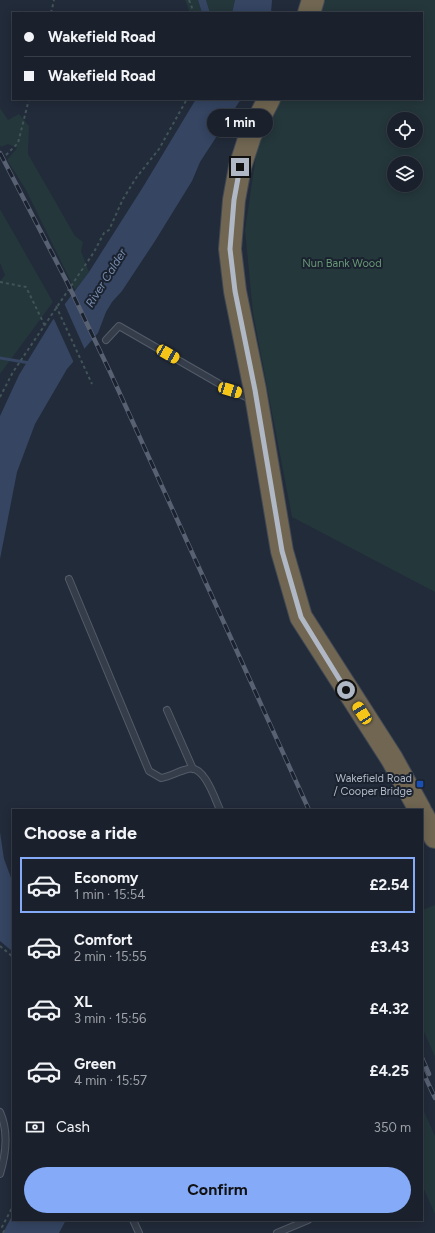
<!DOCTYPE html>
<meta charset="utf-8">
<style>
body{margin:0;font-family:Figtree,sans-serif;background:#232834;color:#f1f3f6;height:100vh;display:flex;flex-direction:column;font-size:15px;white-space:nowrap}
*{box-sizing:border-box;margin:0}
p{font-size:13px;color:#9fa3a9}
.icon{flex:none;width:22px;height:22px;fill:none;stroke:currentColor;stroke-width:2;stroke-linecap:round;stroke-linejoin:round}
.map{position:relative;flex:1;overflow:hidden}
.sheet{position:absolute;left:12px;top:809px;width:411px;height:412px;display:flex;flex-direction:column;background:#1a202c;border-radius:0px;box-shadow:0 2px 10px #0003,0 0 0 1px #383e48}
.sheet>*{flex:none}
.banner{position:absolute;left:12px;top:12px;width:411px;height:88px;border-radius:0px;box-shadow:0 2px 10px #0003,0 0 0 1px #383e48;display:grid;align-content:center;height:88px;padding:0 12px;background:#1a202c}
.tools{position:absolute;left:387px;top:112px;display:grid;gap:8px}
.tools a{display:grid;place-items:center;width:36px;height:36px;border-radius:50%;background:#1a202c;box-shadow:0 2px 10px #0003,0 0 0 1px #383e48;font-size:20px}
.end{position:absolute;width:18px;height:18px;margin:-9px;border:5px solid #b0b8c6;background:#111;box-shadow:0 0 0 2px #111}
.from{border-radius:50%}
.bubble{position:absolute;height:28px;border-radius:14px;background:#1a202c;box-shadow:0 2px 10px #0003,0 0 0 1px #383e48;font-size:13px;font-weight:700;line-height:28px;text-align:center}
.car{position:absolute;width:12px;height:24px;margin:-12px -6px;border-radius:5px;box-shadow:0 0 3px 1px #0007;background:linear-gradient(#f5c518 24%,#345 0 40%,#f5c518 0 76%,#345 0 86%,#f5c518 0)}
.banner b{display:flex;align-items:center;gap:14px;height:38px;font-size:15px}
.banner b+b{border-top:1px solid #383e48}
.banner i{width:10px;height:10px;background:#f1f3f6}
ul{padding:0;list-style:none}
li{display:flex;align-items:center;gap:12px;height:56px;margin:0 8px 6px;padding:0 4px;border:2px solid transparent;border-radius:0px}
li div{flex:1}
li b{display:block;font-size:15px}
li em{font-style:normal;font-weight:700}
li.selected{border-color:#84aaf8}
li>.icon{width:36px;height:36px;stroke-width:1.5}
h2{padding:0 12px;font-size:18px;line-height:48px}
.pay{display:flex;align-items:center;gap:10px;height:44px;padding:0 12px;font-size:15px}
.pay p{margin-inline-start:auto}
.primary-button{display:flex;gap:8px;margin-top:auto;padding:8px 12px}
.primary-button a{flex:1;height:46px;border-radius:24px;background:#84aaf8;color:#111;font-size:16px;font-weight:700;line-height:46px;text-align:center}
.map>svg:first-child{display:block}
.green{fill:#24373b;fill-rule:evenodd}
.water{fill:#354562}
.pier{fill:#222b3a}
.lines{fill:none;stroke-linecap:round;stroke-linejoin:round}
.stream{stroke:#354562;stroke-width:3}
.lane-casing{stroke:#535b68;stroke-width:8}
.highway-casing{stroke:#404855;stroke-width:24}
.path{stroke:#415458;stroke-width:2;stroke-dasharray:3 3;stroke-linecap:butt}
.lane{stroke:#353d4a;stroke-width:6}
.highway{stroke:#706652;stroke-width:22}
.rail-casing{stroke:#576172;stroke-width:4.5}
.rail{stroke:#1b222f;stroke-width:3;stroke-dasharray:9;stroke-linecap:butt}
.path-bridge{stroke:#415458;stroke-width:2;stroke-dasharray:3 3;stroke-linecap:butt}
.route{stroke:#b0b8c6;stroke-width:5}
.transit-dot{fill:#1a4fb4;stroke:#1b222f;stroke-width:1.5}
.labels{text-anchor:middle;stroke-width:4;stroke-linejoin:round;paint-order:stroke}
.park-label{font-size:11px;fill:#679775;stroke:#1b222f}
.poi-label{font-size:11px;fill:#b0b8c6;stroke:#1b222f;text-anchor:end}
.water-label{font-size:12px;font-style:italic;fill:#788daf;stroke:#1b222f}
</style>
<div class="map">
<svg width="435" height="1233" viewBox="0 0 435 1233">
<rect width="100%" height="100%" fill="#222b3a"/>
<path class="green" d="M185,0H198L202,13H190Z
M206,0H235L232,13H210Z
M319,0H435V592L292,517L253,313L245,230L257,149L279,99H422V13H317ZM394,119H416V141H394ZM394,163H416V185H394Z
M0,108L8,120L19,114L29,126L28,154L75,236L83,242L81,251L89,272L75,290L26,190L7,160L17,148L8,144L1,147L0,145Z
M0,209L53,302L0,374V281L5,275L0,263Z
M435,905V1057L422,1027V910Z
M422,1107L435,1136V1214L422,1185Z"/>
<path class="water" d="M198,0H206L210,13H202Z
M235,0H272L271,13H232Z
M196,99H241L200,162L192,181L155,241L122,291L112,302L106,312L98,333L67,369L35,424L17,472L0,559V416L19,375L52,321L89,272L143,187Z
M0,832L4,859L13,883V952L0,941Z
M13,1214V1220H66L59,1233H3Z"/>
<path class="pier" d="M64,303L85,350L74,363L53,317Z"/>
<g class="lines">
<path class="stream" d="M0,358L30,363"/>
<defs>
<path id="lane" d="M106,340L119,326L230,390L251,399
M69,579L149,771L161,778C171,776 179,771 188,769C204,764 215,799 220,810
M167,710L193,769
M0,1112C9,1132 6,1154 0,1174
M133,1220L139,1233
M277,1233L308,1220"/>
<path id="highway" d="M309,13L313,0
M269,99L250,136L240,167L234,200L230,249L235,291L255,390L282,551L301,617L392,759L420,810
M422,814L435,837"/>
</defs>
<use href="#lane" class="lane-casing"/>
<use href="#highway" class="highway-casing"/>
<path class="path" d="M189,0L194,13
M51,13L54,0
M6,155L18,143L29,99
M0,282L26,287L45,326
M0,397L13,372L94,252L104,233L109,230L123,199L136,178L159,149L187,99
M0,946L13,957
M3,1233L4,1231L2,1227L13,1206"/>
<use href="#lane" class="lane"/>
<use href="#highway" class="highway"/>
<defs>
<path id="rail" d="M0,153L67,282L111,374L309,810
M422,1058L429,1074
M422,1070L435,1098"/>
</defs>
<use href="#rail" class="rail-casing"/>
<use href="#rail" class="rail"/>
<path class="path-bridge" d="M56,306L92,384"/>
</g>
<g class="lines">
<path class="route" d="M240,167L234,200L230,249L235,291L255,390L282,551L301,617L346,690"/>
</g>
<rect class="transit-dot" x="416" y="780" width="8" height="8" rx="2"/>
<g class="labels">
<g class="park-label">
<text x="342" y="267">Nun Bank Wood</text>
</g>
<g class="poi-label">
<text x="412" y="782">Wakefield Road<tspan x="412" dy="13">/ Cooper Bridge</tspan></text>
</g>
<g class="water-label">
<text transform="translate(106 278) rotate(-58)" y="4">River Calder</text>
</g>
</g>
</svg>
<div class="tools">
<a><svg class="icon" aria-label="locate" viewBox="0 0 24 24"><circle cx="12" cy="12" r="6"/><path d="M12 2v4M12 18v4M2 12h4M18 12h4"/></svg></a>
<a><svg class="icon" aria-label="layers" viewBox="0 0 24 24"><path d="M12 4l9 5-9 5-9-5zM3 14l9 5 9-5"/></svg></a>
</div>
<i class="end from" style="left:346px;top:690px"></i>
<i class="end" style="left:240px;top:167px"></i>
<div class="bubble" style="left:207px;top:109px;width:66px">1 min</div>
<i class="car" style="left:168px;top:354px;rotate:120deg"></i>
<i class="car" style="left:230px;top:390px;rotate:107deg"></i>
<i class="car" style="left:362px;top:713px;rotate:327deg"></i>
<div class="banner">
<b><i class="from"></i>Wakefield Road</b>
<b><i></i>Wakefield Road</b>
</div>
<section class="sheet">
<h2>Choose a ride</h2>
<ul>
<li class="selected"><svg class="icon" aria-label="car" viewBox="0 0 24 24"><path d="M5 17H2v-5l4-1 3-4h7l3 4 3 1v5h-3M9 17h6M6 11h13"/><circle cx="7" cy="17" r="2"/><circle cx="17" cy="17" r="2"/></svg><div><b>Economy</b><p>1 min · 15:54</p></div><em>£2.54</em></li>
<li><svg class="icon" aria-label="car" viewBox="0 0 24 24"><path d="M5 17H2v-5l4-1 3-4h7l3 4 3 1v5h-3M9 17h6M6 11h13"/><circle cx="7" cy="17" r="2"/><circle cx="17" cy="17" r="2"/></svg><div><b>Comfort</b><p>2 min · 15:55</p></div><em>£3.43</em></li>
<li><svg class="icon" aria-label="car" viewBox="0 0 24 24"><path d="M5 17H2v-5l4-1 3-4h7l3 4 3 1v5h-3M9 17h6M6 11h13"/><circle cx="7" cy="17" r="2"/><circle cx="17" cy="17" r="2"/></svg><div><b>XL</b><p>3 min · 15:56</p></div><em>£4.32</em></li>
<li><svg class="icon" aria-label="car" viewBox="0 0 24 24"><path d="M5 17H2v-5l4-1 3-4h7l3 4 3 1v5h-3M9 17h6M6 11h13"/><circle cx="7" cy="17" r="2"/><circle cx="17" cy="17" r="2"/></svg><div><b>Green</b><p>4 min · 15:57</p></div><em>£4.25</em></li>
</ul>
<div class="pay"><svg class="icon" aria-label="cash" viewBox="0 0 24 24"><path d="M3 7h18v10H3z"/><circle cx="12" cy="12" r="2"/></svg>Cash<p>350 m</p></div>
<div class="primary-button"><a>Confirm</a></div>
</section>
</div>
